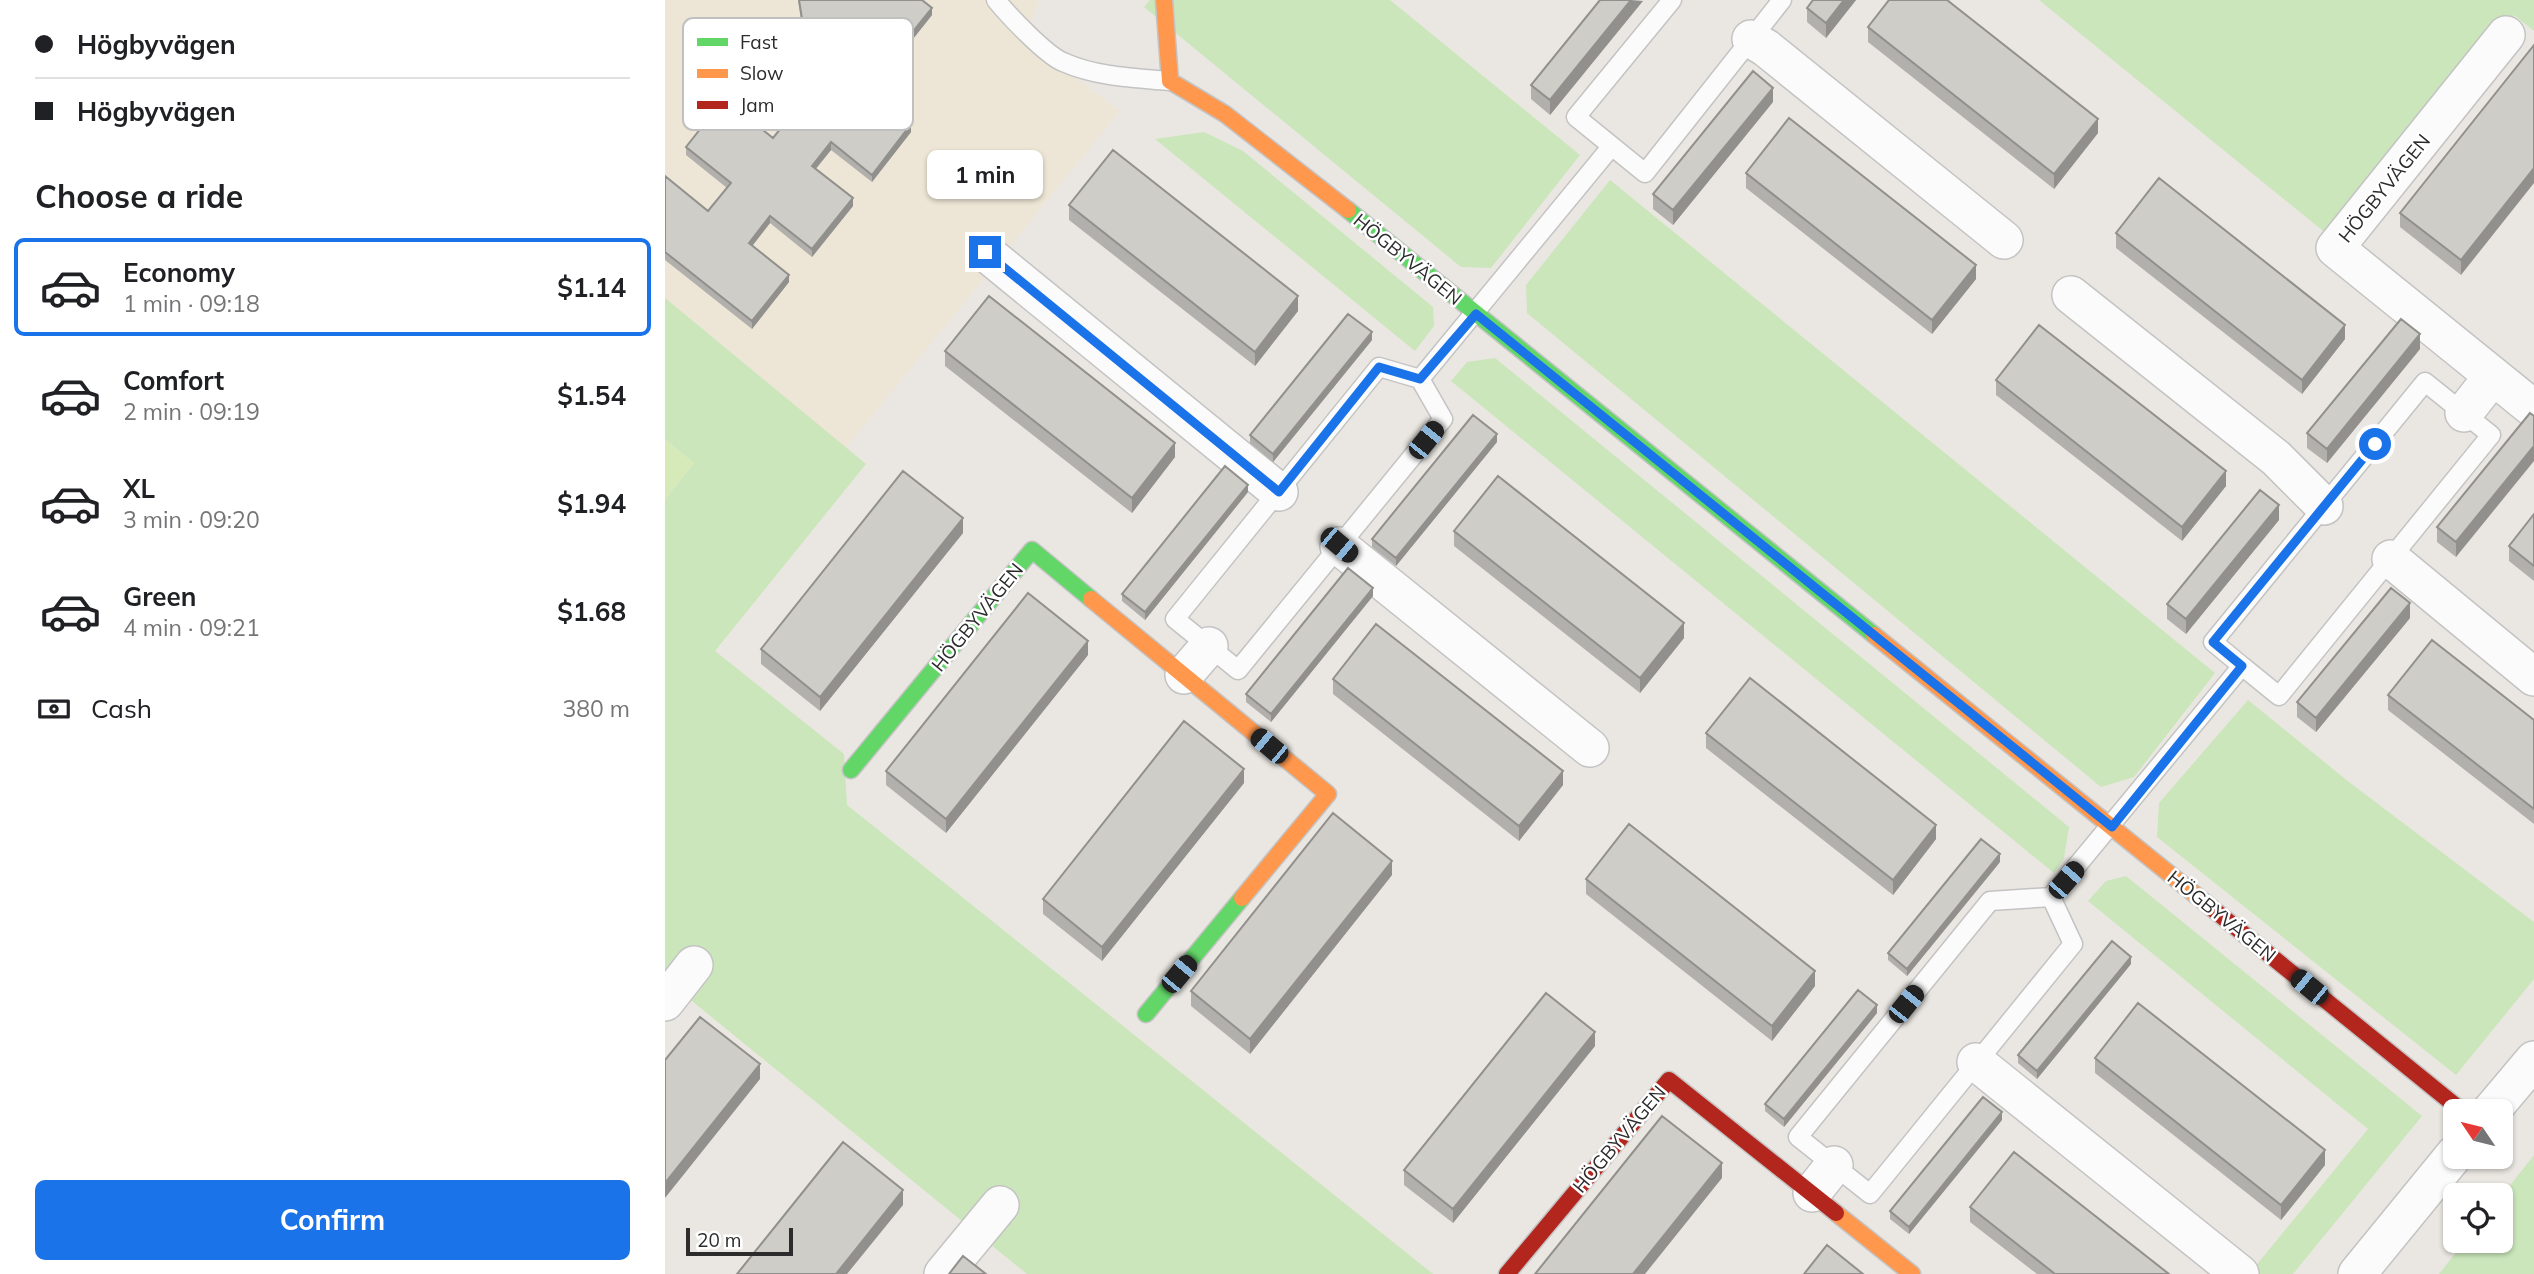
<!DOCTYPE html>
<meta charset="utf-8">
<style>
body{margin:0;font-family:Mulish,sans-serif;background:#f2f2f2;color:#202124;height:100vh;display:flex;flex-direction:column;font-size:26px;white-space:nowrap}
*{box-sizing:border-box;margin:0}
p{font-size:23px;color:#757577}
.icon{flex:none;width:38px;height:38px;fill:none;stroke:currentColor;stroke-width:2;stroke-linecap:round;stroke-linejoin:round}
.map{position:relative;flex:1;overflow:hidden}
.side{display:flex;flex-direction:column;background:#fff;width:665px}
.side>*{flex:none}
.hud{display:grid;align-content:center;height:154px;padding:0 35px;background:#fff}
.needle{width:46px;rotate:305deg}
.controls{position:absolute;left:1778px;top:1099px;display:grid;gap:14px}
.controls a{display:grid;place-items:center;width:70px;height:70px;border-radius:10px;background:#fff;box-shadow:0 2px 5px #0004;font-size:35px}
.scale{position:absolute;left:21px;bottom:18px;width:107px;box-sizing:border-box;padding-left:7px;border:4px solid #2c2c2c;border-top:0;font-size:19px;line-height:24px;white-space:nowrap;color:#2c2c2c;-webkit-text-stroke:5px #fff;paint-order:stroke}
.end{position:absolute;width:32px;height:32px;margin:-16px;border:9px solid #1a73e8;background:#fff;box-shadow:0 0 0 4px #fff}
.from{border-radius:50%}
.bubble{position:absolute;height:49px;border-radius:10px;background:#fff;box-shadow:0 2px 5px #0004;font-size:23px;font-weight:700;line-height:49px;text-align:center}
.car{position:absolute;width:21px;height:42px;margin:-21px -10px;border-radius:9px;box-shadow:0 0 5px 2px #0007;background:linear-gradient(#222 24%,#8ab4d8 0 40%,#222 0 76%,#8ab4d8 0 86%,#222 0)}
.hud b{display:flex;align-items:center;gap:24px;height:66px;font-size:26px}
.hud b+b{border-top:2px solid #e0e0e0}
.hud i{width:18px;height:18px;background:#202124}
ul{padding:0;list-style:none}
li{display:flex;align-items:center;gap:21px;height:98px;margin:0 14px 10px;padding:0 21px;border:4px solid transparent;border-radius:10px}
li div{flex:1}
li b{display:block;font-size:26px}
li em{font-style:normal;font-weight:700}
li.on{border-color:#1a73e8}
li>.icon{width:63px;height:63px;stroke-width:1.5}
h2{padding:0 35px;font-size:32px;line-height:84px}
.pay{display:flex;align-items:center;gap:18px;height:77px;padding:0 35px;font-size:26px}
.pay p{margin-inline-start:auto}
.cta{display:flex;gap:14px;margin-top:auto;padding:14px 35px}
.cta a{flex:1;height:80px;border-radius:10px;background:#1a73e8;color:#fff;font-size:28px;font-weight:700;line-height:80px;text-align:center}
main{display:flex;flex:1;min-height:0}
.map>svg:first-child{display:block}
.education{fill:#ede6d6}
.green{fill:#cae6ba}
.pitch{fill:#d5eab8}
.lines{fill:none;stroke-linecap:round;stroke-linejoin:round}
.lane-casing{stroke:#c4c3c3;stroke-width:21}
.street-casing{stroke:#c4c3c3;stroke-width:40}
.fast-casing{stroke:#c4c3c3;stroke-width:19}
.slow-casing{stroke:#c4c3c3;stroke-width:19}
.jam-casing{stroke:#c4c3c3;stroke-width:19}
.lane{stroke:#fcfbfb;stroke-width:18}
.street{stroke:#fcfbfb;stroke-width:37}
.fast{stroke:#63d668;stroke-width:16}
.slow{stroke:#ff974d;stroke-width:16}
.jam{stroke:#b3261e;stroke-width:16}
.wall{fill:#b2b0ac}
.shaded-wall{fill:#91908c}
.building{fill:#cfcdc8;stroke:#91908c;stroke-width:2}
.route{stroke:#1a73e8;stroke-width:9}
.labels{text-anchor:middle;stroke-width:5;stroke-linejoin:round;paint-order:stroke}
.street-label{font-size:19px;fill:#2c2c2c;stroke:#fff}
.key{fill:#fff;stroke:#c0c0c0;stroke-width:2}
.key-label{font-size:19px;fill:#2c2c2c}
</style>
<main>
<section class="side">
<div class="hud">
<b><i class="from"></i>Högbyvägen</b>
<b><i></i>Högbyvägen</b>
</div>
<h2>Choose a ride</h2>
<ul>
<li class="on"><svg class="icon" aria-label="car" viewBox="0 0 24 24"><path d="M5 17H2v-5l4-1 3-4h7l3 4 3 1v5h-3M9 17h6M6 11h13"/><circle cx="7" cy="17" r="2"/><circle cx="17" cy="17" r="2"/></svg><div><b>Economy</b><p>1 min · 09:18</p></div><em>$1.14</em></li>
<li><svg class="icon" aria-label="car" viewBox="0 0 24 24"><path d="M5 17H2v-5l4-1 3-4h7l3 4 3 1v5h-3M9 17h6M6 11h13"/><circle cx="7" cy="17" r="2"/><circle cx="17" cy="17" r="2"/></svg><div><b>Comfort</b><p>2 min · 09:19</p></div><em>$1.54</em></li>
<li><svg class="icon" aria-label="car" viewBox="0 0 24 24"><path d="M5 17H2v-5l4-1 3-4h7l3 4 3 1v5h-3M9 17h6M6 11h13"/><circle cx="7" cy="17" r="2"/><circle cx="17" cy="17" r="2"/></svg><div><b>XL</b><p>3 min · 09:20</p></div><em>$1.94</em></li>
<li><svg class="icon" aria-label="car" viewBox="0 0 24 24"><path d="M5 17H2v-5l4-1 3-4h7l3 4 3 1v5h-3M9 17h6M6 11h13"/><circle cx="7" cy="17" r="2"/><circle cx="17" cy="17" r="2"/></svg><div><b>Green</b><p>4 min · 09:21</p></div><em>$1.68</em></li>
</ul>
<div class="pay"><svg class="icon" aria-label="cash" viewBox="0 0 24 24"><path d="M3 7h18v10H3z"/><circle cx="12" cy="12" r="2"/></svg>Cash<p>380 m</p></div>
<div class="cta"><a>Confirm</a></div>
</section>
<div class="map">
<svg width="1869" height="1274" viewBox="0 0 1869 1274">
<rect width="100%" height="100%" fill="#eae7e2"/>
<path class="education" d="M0,0H374L365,24L396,68L455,111L181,448L0,298Z"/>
<path class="green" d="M485,0H725L915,155L826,268L796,267L479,7Z
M1374,0H1869V31L1849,15L1668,239Z
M539,132L578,151L768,307L769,326L750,351L490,139Z
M945,180L1550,673L1469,777L1436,787L862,313L861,285Z
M0,298L201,464L50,651L179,754L182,805L768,1274H362L0,979V500L29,463L0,439Z
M830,358L1404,827L1399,858L1389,873L786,381L802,362Z
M1583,700L1684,782L1869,922V979L1791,1075L1492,837L1494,803Z
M1461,876L1757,1116L1628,1274H1584L1703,1129L1423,901L1441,881Z
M1869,1155V1274H1774L1800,1241H1836V1197Z"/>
<path class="pitch" d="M0,439L29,463L0,500Z"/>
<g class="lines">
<defs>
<path id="lane" d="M331,0C344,16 381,55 398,62C432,77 469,78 505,81
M1007,0L911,117L980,173L1117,0
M755,379L778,419L573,670L510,619L714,367L755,379L946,147
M1386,897L1408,944L1205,1194L1133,1137L1325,901L1386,897L1577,666L1548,642L1760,382L1826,435L1614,696L1577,666"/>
<path id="street" d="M1841,35L1670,248L1869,409
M1086,39L1101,48L1339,240
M320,252L614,492
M1406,295L1611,458L1659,506
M1799,413L1828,376
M674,546L925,748
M1726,559L1869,677
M519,675L544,646
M0,1002L29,965
M1311,1062L1575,1274
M1826,1111L1869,1060
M1147,1193L1169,1165
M278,1274L335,1205
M1692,1274L1790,1154"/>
<path id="fast" d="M683,210L1209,635
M186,770L367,550L426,599
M481,1014L577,898"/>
<path id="slow" d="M499,0L505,81L560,114L683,210
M426,599L663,794L577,898
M1209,635L1543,905
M1171,1213L1247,1274"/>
<path id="jam" d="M1543,905L1797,1111
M842,1274L1004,1080L1171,1213"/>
</defs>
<use href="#lane" class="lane-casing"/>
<use href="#street" class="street-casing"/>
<use href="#fast" class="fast-casing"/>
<use href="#slow" class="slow-casing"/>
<use href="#jam" class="jam-casing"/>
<use href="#lane" class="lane"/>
<use href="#street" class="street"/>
<use href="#fast" class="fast"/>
<use href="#slow" class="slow"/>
<use href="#jam" class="jam"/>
</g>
<path class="wall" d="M133,0H257L267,15L213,83L201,73L194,83L246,132L207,182L166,150L151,169L188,206L147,257L105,223L87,246L124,282L87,329L0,260V176L43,211L62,188L21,155V147L108,138L125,117L79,80V73L169,63L177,53L166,45V37L172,30L137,26Z
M978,0L885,115L866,99V85Z
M1148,0H1191L1161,38L1142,22V8Z
M1203,27L1433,133L1389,189L1203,42Z
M1869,45L1796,275L1735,227V213Z
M1108,102L1008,225L988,209V194Z
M1081,173L1311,279L1267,334L1081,188Z
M404,205L633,311L590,366L404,220Z
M1451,233L1680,339L1637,394L1451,248Z
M707,340L608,462L585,443V435Z
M1755,349L1662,463L1642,448V433Z
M280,351L510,457L467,513L280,366Z
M1331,380L1561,486L1517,541L1331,395Z
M1865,413L1791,557L1772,542V527Z
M832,442L731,566L707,547V539Z
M583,492L480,620L457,601V594Z
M1869,514V581L1844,561V546Z
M1614,520L1521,634L1502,619V604Z
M789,531L1019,638L975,693L789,546Z
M298,533L155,711L96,664V649Z
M708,596L606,722L581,702V694Z
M1745,618L1651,732L1632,717V702Z
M423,655L281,833L221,785V771Z
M668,679L898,785L854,841L668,694Z
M1723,695L1869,720V824L1723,710Z
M1041,733L1271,839L1228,895L1041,748Z
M579,783L437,961L378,914V899Z
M1335,862L1242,976L1223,960V953Z
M727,875L585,1054L526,1006V991Z
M921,879L1150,986L1107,1041L921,894Z
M1466,964L1372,1079L1353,1063V1055Z
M1212,1013L1119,1127L1100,1111V1104Z
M930,1046L788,1223L739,1185V1170Z
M1430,1058L1660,1165L1616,1220L1430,1073Z
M1337,1120L1244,1234L1225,1219V1211Z
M1305,1207L1504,1274H1372L1305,1222Z"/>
<path class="shaded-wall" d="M966,0L978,1L885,115V100Z
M1179,0H1191L1161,38V23Z
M267,8V15L213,83V75Z
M201,65V73L190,87V80Z
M1108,88V102L1008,225V210Z
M1433,119V133L1389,189V174Z
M246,124V132L207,182V175Z
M166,142V150L147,173V166Z
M1869,168V183L1796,275V260Z
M188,198V206L147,257V249Z
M105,216V223L84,250V243Z
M1311,265V279L1267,334V320Z
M124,275V282L87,329V321Z
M633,296V311L590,366V352Z
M1680,325V339L1637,394V380Z
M707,332V340L608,462V454Z
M1755,334V349L1662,463V449Z
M832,434V442L731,566V558Z
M510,443V457L467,513V498Z
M1869,446V461L1791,557V542Z
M1561,471V486L1517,541V527Z
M583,485V492L480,620V612Z
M1614,505V520L1521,634V619Z
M298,518V533L155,711V697Z
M708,588V596L606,722V714Z
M1745,603V618L1651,732V718Z
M1019,623V638L975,693V678Z
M423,641V655L281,833V819Z
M579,769V783L437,961V947Z
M898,771V785L854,841V826Z
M1271,825V839L1228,895V880Z
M1335,854V862L1242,976V969Z
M727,861V875L585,1054V1039Z
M1466,957V964L1372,1079V1071Z
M1150,971V986L1107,1041V1026Z
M1212,1005V1013L1119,1127V1119Z
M930,1032V1046L788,1223V1209Z
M95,1064V1079L0,1198V1183Z
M1337,1112V1120L1244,1234V1227Z
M1660,1150V1165L1616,1220V1205Z
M1057,1163V1178L980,1274H968Z
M238,1190V1205L182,1274H171Z"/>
<path class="building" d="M134,0H257L267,8L213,75L201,65L190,80L246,124L207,175L166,142L147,166L188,198L147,249L105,216L84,243L124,275L87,321L0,252V176L43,211L66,183L21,147L59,99L108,138L129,112L79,73L118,23L169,63L181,49L166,37L177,23L137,19Z
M935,0H966L885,100L866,85Z
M1148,0H1179L1161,23L1142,8Z
M1224,0H1282L1433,119L1389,174L1203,27Z
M1869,45V168L1796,260L1735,213Z
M1088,71L1108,88L1008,210L988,194Z
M1124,118L1311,265L1267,320L1081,173Z
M448,150L633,296L590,352L404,205Z
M1494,178L1680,325L1637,380L1451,233Z
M324,296L510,443L467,498L280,351Z
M683,314L707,332L608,454L585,435Z
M1736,319L1755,334L1662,449L1642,433Z
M1374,325L1561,471L1517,527L1331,380Z
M1865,413L1869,416V446L1791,542L1772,527Z
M808,415L832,434L731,558L707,539Z
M560,466L583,485L480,612L457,594Z
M238,471L298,518L155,697L96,649Z
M833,476L1019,623L975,678L789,531Z
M1595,490L1614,505L1521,619L1502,604Z
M1869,514V566L1844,546Z
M683,568L708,588L606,714L581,694Z
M1726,588L1745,603L1651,718L1632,702Z
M363,593L423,641L281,819L221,771Z
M711,624L898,771L854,826L668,679Z
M1767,640L1869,720V809L1723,695Z
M1085,678L1271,825L1228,880L1041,733Z
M519,721L579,769L437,947L378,899Z
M668,813L727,861L585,1039L526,991Z
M964,824L1150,971L1107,1026L921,879Z
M1316,839L1335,854L1242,969L1223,953Z
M1447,941L1466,957L1372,1071L1353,1055Z
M1193,990L1212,1005L1119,1119L1100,1104Z
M881,993L930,1032L788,1209L739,1170Z
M1473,1003L1660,1150L1616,1205L1430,1058Z
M35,1017L95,1064L0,1183V1060Z
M1318,1097L1337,1112L1244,1227L1225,1211Z
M997,1116L1057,1163L968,1274H870Z
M178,1142L238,1190L171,1274H72Z
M1349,1152L1504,1274H1390L1305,1207Z
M1162,1245L1198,1274H1139Z
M298,1256L321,1274H284Z"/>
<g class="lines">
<path class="route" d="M320,252L614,492L714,367L755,379L811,314L1447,827L1577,666L1548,642L1710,444"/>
</g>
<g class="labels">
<g class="street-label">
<text transform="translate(1719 188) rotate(-51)" y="7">HÖGBYVÄGEN</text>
<text transform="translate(743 259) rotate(39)" y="7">HÖGBYVÄGEN</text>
<text transform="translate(312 617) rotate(-51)" y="7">HÖGBYVÄGEN</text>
<text transform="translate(1557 916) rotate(39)" y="7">HÖGBYVÄGEN</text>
<text transform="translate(954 1139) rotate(-50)" y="7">HÖGBYVÄGEN</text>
</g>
</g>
<rect x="18" y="18" width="230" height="112" rx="10" class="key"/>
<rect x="32" y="38" width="31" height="8" fill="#63d668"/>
<rect x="32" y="69" width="31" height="9" fill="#ff974d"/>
<rect x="32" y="101" width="31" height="8" fill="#b3261e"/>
<g class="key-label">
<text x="75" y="49">Fast</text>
<text x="75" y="80">Slow</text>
<text x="75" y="112">Jam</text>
</g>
</svg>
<div class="controls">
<a><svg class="needle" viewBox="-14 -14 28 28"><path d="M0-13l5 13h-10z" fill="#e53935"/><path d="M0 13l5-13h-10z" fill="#757577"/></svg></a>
<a><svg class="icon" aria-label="locate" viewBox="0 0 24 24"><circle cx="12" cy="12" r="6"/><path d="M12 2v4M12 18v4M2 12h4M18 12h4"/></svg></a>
</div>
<div class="scale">20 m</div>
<i class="end from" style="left:1710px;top:444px"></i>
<i class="end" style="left:320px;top:252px"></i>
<div class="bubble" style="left:262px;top:150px;width:116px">1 min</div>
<i class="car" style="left:761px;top:440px;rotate:39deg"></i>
<i class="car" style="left:674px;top:545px;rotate:130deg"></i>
<i class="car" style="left:604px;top:746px;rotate:310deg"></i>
<i class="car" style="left:1401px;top:880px;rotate:41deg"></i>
<i class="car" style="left:514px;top:974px;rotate:40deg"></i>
<i class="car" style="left:1644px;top:987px;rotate:309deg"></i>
<i class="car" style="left:1241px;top:1004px;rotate:39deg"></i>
</div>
</main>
